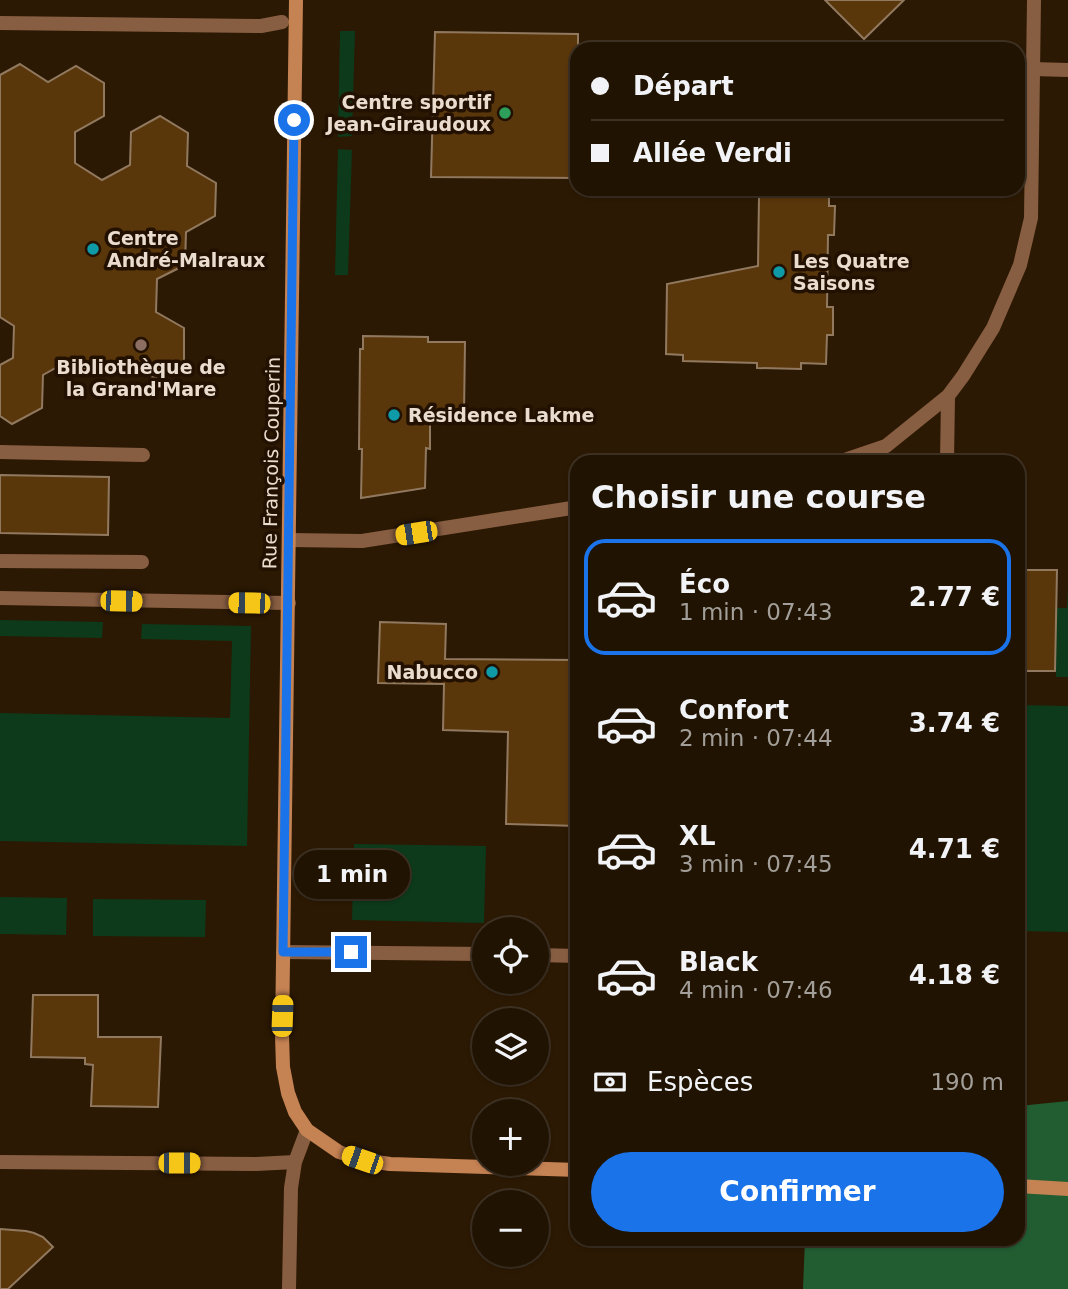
<!DOCTYPE html>
<html lang="fr">
<meta charset="utf-8">
<style>
body{margin:0;font-family:"DejaVu Sans",sans-serif;background:#2d2011;color:#f1f3f6;height:100vh;display:flex;flex-direction:column;font-size:26px;white-space:nowrap}
*{box-sizing:border-box;margin:0}
p{font-size:23px;color:#a29e99}
.icon{flex:none;width:38px;height:38px;fill:none;stroke:currentColor;stroke-width:2;stroke-linecap:round;stroke-linejoin:round}
.map{position:relative;flex:1;overflow:hidden}
.sheet{position:absolute;left:570px;top:455px;width:455px;height:791px;display:flex;flex-direction:column;background:#211302;border-radius:21px;box-shadow:0 2px 5px #0004,0 0 0 2px #3e3224}
.sheet>*{flex:none}
.guide{position:absolute;left:570px;top:42px;width:455px;height:154px;border-radius:21px;box-shadow:0 2px 5px #0004,0 0 0 2px #3e3224;display:grid;align-content:center;height:154px;padding:0 21px;background:#211302}
.fabs{position:absolute;left:472px;top:917px;display:grid;gap:14px}
.fabs a{display:grid;place-items:center;width:77px;height:77px;border-radius:50%;background:#211302;box-shadow:0 2px 5px #0004,0 0 0 2px #3e3224;font-size:35px}
.end{position:absolute;width:32px;height:32px;margin:-16px;border:9px solid #1a73e8;background:#fff;box-shadow:0 0 0 4px #fff}
.from{border-radius:50%}
.bubble{position:absolute;height:49px;border-radius:24px;background:#211302;box-shadow:0 2px 5px #0004,0 0 0 2px #3e3224;font-size:23px;font-weight:600;line-height:49px;text-align:center}
.car{position:absolute;width:21px;height:42px;margin:-21px -10px;border-radius:9px;box-shadow:0 0 5px 2px #0007;background:linear-gradient(#f5c518 24%,#345 0 40%,#f5c518 0 76%,#345 0 86%,#f5c518 0)}
.guide b{display:flex;align-items:center;gap:24px;height:66px;font-size:26px}
.guide b+b{border-top:2px solid #3e3224}
.guide i{width:18px;height:18px;background:#f1f3f6}
ul{padding:0;list-style:none}
li{display:flex;align-items:center;gap:21px;height:116px;margin:0 14px 10px;padding:0 7px;border:4px solid transparent;border-radius:21px}
li div{flex:1}
li b{display:block;font-size:26px}
li em{font-style:normal;font-weight:600}
li.on{border-color:#1a73e8}
li>.icon{width:63px;height:63px;stroke-width:1.5}
h2{padding:0 21px;font-size:32px;line-height:84px}
.pay{display:flex;align-items:center;gap:18px;height:77px;padding:0 21px;font-size:26px}
.pay p{margin-inline-start:auto}
.cta{display:flex;gap:14px;margin-top:auto;padding:14px 21px}
.cta a{flex:1;height:80px;border-radius:42px;background:#1a73e8;color:#fff;font-size:28px;font-weight:600;line-height:80px;text-align:center}
.map>svg:first-child{display:block}
.green{fill:#0d3a1a}
.forest{fill:#225d32}
.building{fill:#5a370b;stroke:#917960;stroke-width:2}
.lines{fill:none;stroke-linecap:round;stroke-linejoin:round}
.lane{stroke:#885e42;stroke-width:14}
.street{stroke:#885e42;stroke-width:14}
.secondary{stroke:#c58253;stroke-width:14}
.route{stroke:#1a73e8;stroke-width:9}
.leisure-dot{fill:#2e9e5b;stroke:#221000;stroke-width:2.5}
.culture-dot{fill:#0f9aa8;stroke:#221000;stroke-width:2.5}
.education-dot{fill:#8d6e63;stroke:#221000;stroke-width:2.5}
.labels{text-anchor:middle;stroke-width:7;stroke-linejoin:round;paint-order:stroke}
.poi-label{font-size:19px;font-weight:bold;fill:#eaddcf;stroke:#221000;text-anchor:start}
.street-label{font-size:19px;fill:#eaddcf;stroke:#221000}
</style>
<div class="map">
<svg width="1068" height="1289" viewBox="0 0 1068 1289">
<rect width="100%" height="100%" fill="#2c1903"/>
<path class="green" d="M340,31H355L352,136L338,137Z
M338,149L352,150L348,275H335Z
M1068,587V677H1056V608H1067Z
M0,620L103,622L102,638L0,636Z
M142,624L251,626L247,846L0,841V713L230,718L232,641L141,639Z
M1018,705L1068,706V932L1019,931Z
M354,844L486,846L484,923L352,920Z
M0,897L67,898L66,935L0,934Z
M93,899L206,900L205,937L93,936Z"/>
<path class="forest" d="M1068,1101V1289H803L805,1239H1018L1019,1106Z"/>
<path class="building" d="M825,0H904L864,39Z
M435,32L578,34V178L431,177Z
M20,64L48,82L76,66L104,83V116L75,132V163L102,180L130,165L131,132L160,116L188,133L187,166L216,183L215,216L186,232L185,265L157,279L156,312L184,328V362L154,378L127,361L98,376L70,360L43,375L42,408L12,424L0,416V365L13,358L14,326L0,317V75Z
M765,189H829V206H835L834,235H828L827,307H833V335H827L826,364L801,363V369L757,368V363L683,361V355L666,354L667,284L758,266L759,197H765Z
M363,336L428,337V342H465L464,414H430V449L426,448L425,488L361,498L362,449H359L360,349H363Z
M0,475L109,477L108,535L0,533Z
M1018,570H1057L1055,671H1018Z
M380,622L446,624L445,659L578,660V826L506,824L508,732L443,730L444,684L378,683Z
M33,995H98V1037H161L158,1107L91,1106L93,1065L85,1064V1058L31,1057Z
M0,1229L26,1231L34,1233L43,1237L53,1247L8,1289H0Z"/>
<g class="lines">
<path class="lane" d="M0,452L143,455
M0,561L142,562
M0,598L289,603"/>
<path class="street" d="M0,23L261,26L282,22
M1032,69L1068,70
M839,462L886,446L948,396L963,376L993,328L1020,265L1031,218L1034,0
M947,462L948,396
M289,540L362,541L578,507
M283,952L485,954
M537,955L578,956
M0,1162L256,1164L295,1162
M289,1289L291,1188L295,1162L307,1130"/>
<path class="secondary" d="M296,0L282,1035L283,1067L288,1093L295,1112L307,1130L339,1152L362,1160L390,1164L578,1170
M1018,1186L1068,1189"/>
</g>
<g class="lines">
<path class="route" d="M294,120L283,952H351"/>
</g>
<circle class="leisure-dot" cx="505" cy="113" r="7"/>
<g class="culture-dot">
<circle cx="93" cy="249" r="7"/>
<circle cx="779" cy="272" r="7"/>
<circle cx="394" cy="415" r="7"/>
<circle cx="492" cy="672" r="7"/>
</g>
<circle class="education-dot" cx="141" cy="345" r="7"/>
<g class="labels">
<g class="poi-label">
<text x="491" y="109" text-anchor="end">Centre sportif<tspan x="491" dy="22">Jean-Giraudoux</tspan></text>
<text x="107" y="245">Centre<tspan x="107" dy="22">André-Malraux</tspan></text>
<text x="793" y="268">Les Quatre<tspan x="793" dy="22">Saisons</tspan></text>
<text x="141" y="374" text-anchor="middle">Bibliothèque de<tspan x="141" dy="22">la Grand'Mare</tspan></text>
<text x="408" y="422">Résidence Lakme</text>
<text x="478" y="679" text-anchor="end">Nabucco</text>
</g>
<g class="street-label">
<text transform="translate(271 463) rotate(-89)" y="7">Rue François Couperin</text>
</g>
</g>
</svg>
<div class="fabs">
<a><svg class="icon" aria-label="locate" viewBox="0 0 24 24"><circle cx="12" cy="12" r="6"/><path d="M12 2v4M12 18v4M2 12h4M18 12h4"/></svg></a>
<a><svg class="icon" aria-label="layers" viewBox="0 0 24 24"><path d="M12 4l9 5-9 5-9-5zM3 14l9 5 9-5"/></svg></a>
<a>+</a>
<a>−</a>
</div>
<i class="end from" style="left:294px;top:120px"></i>
<i class="end" style="left:351px;top:952px"></i>
<div class="bubble" style="left:294px;top:850px;width:116px">1 min</div>
<i class="car" style="left:416px;top:533px;rotate:261deg"></i>
<i class="car" style="left:121px;top:601px;rotate:91deg"></i>
<i class="car" style="left:249px;top:603px;rotate:271deg"></i>
<i class="car" style="left:282px;top:1016px;rotate:2deg"></i>
<i class="car" style="left:362px;top:1160px;rotate:289deg"></i>
<i class="car" style="left:179px;top:1163px;rotate:90deg"></i>
<div class="guide">
<b><i class="from"></i>Départ</b>
<b><i></i>Allée Verdi</b>
</div>
<section class="sheet">
<h2>Choisir une course</h2>
<ul>
<li class="on"><svg class="icon" aria-label="car" viewBox="0 0 24 24"><path d="M5 17H2v-5l4-1 3-4h7l3 4 3 1v5h-3M9 17h6M6 11h13"/><circle cx="7" cy="17" r="2"/><circle cx="17" cy="17" r="2"/></svg><div><b>Éco</b><p>1 min · 07:43</p></div><em>2.77 €</em></li>
<li><svg class="icon" aria-label="car" viewBox="0 0 24 24"><path d="M5 17H2v-5l4-1 3-4h7l3 4 3 1v5h-3M9 17h6M6 11h13"/><circle cx="7" cy="17" r="2"/><circle cx="17" cy="17" r="2"/></svg><div><b>Confort</b><p>2 min · 07:44</p></div><em>3.74 €</em></li>
<li><svg class="icon" aria-label="car" viewBox="0 0 24 24"><path d="M5 17H2v-5l4-1 3-4h7l3 4 3 1v5h-3M9 17h6M6 11h13"/><circle cx="7" cy="17" r="2"/><circle cx="17" cy="17" r="2"/></svg><div><b>XL</b><p>3 min · 07:45</p></div><em>4.71 €</em></li>
<li><svg class="icon" aria-label="car" viewBox="0 0 24 24"><path d="M5 17H2v-5l4-1 3-4h7l3 4 3 1v5h-3M9 17h6M6 11h13"/><circle cx="7" cy="17" r="2"/><circle cx="17" cy="17" r="2"/></svg><div><b>Black</b><p>4 min · 07:46</p></div><em>4.18 €</em></li>
</ul>
<div class="pay"><svg class="icon" aria-label="cash" viewBox="0 0 24 24"><path d="M3 7h18v10H3z"/><circle cx="12" cy="12" r="2"/></svg>Espèces<p>190 m</p></div>
<div class="cta"><a>Confirmer</a></div>
</section>
</div>
